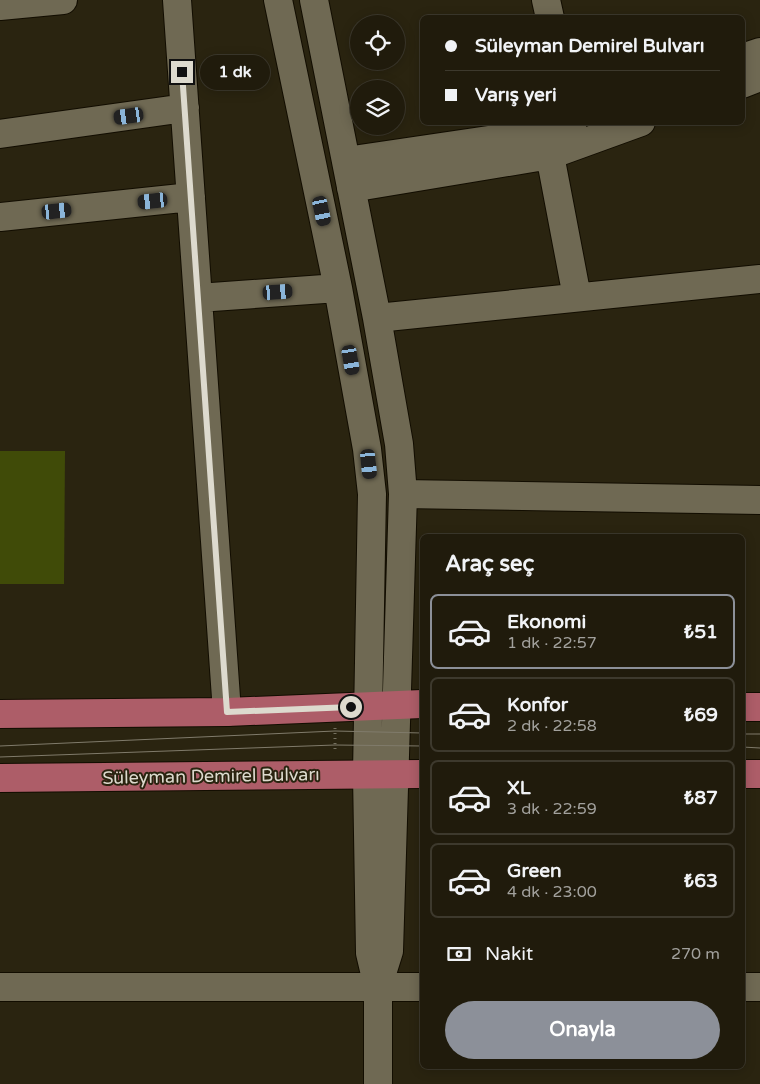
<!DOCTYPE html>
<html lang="tr">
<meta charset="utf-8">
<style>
body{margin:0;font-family:"Varela Round",sans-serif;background:#2d281a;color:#f1f3f6;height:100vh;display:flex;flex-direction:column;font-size:19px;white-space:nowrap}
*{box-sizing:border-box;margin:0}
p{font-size:16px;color:#a2a19d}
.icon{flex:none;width:28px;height:28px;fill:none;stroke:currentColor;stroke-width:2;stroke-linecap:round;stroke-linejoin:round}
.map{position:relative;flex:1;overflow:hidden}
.panel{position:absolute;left:420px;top:534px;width:325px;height:535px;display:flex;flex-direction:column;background:#201b0c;border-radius:8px;box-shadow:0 2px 12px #0003,0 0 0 1px #3d392d}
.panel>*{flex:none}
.top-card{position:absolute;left:420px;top:15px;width:325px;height:110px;border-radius:8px;box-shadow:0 2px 12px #0003,0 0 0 1px #3d392d;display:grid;align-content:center;height:110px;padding:0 25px;background:#201b0c}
.controls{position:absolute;left:350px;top:15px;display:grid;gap:10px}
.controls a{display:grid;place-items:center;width:55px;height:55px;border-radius:50%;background:#201b0c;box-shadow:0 2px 12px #0003,0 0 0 1px #3d392d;font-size:25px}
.end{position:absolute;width:22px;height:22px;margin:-11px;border:6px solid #dddace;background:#111;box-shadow:0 0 0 2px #111}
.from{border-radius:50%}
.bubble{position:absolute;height:35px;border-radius:18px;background:#201b0c;box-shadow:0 2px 12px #0003,0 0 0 1px #3d392d;font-size:16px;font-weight:700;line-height:35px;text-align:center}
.car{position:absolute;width:15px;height:30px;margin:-15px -8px;border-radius:6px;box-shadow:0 0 4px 1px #0007;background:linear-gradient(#222 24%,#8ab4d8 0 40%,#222 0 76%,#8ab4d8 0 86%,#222 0)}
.top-card b{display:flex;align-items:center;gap:18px;height:48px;font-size:19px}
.top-card b+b{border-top:1px solid #3d392d}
.top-card i{width:12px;height:12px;background:#f1f3f6}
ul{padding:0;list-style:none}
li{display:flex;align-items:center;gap:15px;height:75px;margin:0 10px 8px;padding:0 15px;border:2px solid #3d392d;border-radius:8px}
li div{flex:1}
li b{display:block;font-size:19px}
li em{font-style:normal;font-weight:700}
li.on{border-color:#8c9099}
li>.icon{width:45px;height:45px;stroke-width:1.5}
h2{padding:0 25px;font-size:22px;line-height:60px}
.pay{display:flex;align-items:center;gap:12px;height:55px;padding:0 25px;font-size:19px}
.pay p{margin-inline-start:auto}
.cta{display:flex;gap:10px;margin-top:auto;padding:10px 25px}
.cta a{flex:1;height:58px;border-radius:30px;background:#8c9099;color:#fff;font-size:20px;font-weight:700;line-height:58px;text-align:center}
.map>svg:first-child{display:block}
.green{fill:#404b08}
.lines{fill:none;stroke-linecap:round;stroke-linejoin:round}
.minor-casing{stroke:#120d00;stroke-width:30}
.major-casing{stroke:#120d00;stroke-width:30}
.path{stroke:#757160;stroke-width:3;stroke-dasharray:1 4;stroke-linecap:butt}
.minor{stroke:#6f6953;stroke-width:28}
.major{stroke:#ad5d68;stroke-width:28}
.tram{stroke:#807b6b;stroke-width:1}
.route{stroke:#dddace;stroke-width:6}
.labels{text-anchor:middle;stroke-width:4;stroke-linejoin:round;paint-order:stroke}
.street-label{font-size:18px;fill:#dddace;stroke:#2a2410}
</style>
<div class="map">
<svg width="760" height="1084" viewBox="0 0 760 1084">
<rect width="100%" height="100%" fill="#2a2410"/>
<path class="green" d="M0,451H65L64,584H0Z"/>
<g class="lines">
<defs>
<path id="minor" d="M177,0L227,712
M278,0L338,288L367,449L372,494L367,774L370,953L378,987V1084
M314,0L377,318L399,444L403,494L389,951L379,983
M546,0L550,18
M0,6L63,0
M742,58L760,52
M742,84L760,77
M0,134L185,108
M550,155L577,297
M346,161L543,132L573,122
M351,188L550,155L641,122
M0,217L191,197
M198,298L338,288
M377,318L760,279
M403,494L760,500
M0,987H422
M742,987H760"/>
<path id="major" d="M742,707H760
M0,714L227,712L422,704
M742,774H760
M0,778L422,774"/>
</defs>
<use href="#minor" class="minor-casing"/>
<use href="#major" class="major-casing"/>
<path class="path" d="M335,728V752"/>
<use href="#minor" class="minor"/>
<use href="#major" class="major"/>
<path class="tram" d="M742,734H760
M0,746L335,731L422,733
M742,747L760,748
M0,757L335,745L422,746"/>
</g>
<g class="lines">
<path class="route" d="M182,72L227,712L351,707"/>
</g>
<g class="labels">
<g class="street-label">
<text transform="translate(211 776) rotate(-1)" y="6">Süleyman Demirel Bulvarı</text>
</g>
</g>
</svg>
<div class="controls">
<a><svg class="icon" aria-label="locate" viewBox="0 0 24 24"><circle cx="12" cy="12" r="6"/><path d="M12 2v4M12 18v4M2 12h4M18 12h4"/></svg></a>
<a><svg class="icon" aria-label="layers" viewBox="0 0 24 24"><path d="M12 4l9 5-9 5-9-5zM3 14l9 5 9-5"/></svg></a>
</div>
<i class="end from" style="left:351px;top:707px"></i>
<i class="end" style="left:182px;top:72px"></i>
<div class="bubble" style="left:200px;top:55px;width:70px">1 dk</div>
<i class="car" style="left:129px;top:116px;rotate:262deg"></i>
<i class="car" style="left:153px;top:201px;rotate:264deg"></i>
<i class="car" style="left:57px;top:211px;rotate:84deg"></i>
<i class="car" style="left:322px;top:211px;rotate:168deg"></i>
<i class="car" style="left:278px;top:292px;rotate:86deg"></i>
<i class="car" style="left:351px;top:360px;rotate:170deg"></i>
<i class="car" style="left:369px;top:464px;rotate:174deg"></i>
<div class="top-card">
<b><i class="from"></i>Süleyman Demirel Bulvarı</b>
<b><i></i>Varış yeri</b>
</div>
<section class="panel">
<h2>Araç seç</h2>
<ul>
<li class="on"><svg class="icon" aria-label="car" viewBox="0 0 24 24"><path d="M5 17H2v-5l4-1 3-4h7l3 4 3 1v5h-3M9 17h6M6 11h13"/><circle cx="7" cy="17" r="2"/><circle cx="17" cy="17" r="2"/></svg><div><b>Ekonomi</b><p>1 dk · 22:57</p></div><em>₺51</em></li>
<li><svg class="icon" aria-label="car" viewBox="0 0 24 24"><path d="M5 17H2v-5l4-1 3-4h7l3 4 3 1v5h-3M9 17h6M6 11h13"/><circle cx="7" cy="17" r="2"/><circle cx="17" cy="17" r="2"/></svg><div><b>Konfor</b><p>2 dk · 22:58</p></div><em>₺69</em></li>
<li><svg class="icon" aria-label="car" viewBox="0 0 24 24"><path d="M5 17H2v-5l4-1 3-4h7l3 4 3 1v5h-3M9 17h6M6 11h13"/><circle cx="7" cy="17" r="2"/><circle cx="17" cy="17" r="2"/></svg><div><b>XL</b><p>3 dk · 22:59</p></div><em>₺87</em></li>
<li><svg class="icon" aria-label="car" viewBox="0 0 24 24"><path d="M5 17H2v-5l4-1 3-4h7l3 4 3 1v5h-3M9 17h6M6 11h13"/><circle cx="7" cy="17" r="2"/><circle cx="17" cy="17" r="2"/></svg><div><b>Green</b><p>4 dk · 23:00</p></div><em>₺63</em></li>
</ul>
<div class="pay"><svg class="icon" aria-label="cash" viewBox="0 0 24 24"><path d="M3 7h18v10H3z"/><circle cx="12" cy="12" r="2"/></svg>Nakit<p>270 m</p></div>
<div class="cta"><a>Onayla</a></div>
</section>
</div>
